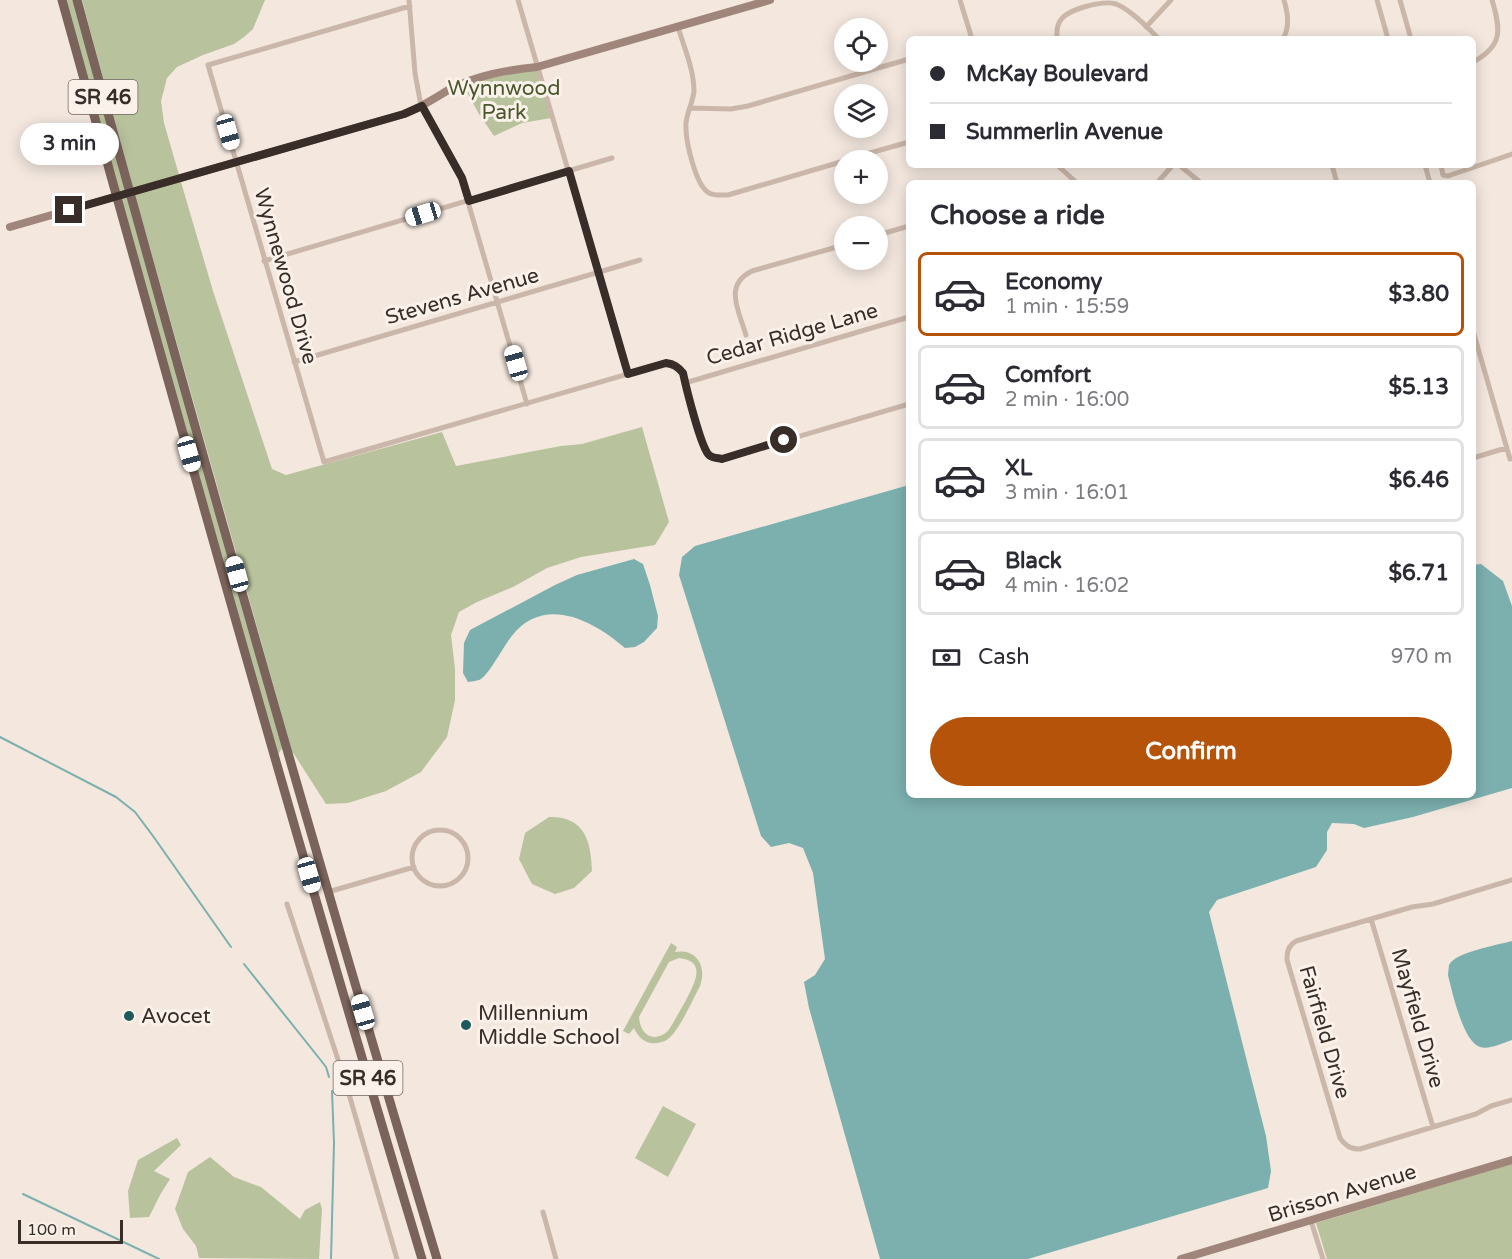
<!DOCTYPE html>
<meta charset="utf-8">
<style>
body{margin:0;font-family:"Varela Round",sans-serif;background:#f7f7f7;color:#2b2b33;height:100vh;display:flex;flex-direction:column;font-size:22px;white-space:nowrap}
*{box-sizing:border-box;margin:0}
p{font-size:20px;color:#7c7c81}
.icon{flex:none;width:33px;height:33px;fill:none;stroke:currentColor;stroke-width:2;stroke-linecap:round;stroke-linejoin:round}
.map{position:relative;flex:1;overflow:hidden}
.sheet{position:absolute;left:906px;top:180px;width:570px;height:618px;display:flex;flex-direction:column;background:#fff;border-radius:9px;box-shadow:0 3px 15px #0003}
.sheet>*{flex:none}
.banner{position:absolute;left:906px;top:36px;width:570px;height:132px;border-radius:9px;box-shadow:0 3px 15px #0003;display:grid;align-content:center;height:132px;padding:0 24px;background:#fff}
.tools{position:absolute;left:834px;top:18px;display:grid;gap:12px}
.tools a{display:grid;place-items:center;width:54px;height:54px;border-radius:50%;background:#fff;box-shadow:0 3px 15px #0003;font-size:30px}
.scale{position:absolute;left:18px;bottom:15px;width:105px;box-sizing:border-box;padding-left:6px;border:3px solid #382d29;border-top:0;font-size:16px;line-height:21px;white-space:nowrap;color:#382d29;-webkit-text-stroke:4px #faf2ea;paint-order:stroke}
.end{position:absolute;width:27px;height:27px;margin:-14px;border:8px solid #382d29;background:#fff;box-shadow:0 0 0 3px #fff}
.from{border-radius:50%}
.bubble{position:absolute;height:42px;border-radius:21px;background:#fff;box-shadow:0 3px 15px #0003;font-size:20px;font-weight:700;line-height:42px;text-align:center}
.car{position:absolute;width:18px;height:36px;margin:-18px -9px;border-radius:8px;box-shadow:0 0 4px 2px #0007;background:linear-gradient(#fff 24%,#345 0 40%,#fff 0 76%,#345 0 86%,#fff 0)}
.banner b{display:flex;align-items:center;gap:21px;height:57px;font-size:22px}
.banner b+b{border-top:2px solid #e1e1e2}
.banner i{width:15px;height:15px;background:#2b2b33}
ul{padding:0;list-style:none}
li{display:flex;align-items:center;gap:18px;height:84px;margin:0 12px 9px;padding:0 12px;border:3px solid #e1e1e2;border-radius:9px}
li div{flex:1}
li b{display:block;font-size:22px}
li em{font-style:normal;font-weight:700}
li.active{border-color:#b45309}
li>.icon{width:54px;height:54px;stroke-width:1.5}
h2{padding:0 24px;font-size:27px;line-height:72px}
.pay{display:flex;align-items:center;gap:15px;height:66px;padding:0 24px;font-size:22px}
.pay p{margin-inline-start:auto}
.button{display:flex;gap:12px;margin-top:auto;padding:12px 24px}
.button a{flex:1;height:69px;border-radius:36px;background:#b45309;color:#fff;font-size:24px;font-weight:700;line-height:69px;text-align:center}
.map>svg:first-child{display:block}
.green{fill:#b8c29d;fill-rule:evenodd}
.water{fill:#7cb0af}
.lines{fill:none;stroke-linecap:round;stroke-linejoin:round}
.stream{stroke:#7cb0af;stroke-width:2}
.street{stroke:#cbb7a9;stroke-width:5}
.secondary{stroke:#9f857a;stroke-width:8}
.primary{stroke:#7a635a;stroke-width:9}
.route{stroke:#382d29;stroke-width:8}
.poi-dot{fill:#1e5a5b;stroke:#faf2ea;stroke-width:2}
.labels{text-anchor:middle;stroke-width:6;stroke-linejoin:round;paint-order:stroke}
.shield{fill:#faf2ea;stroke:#726863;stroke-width:1.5}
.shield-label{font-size:20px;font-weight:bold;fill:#382d29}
.park-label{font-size:21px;fill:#4a572c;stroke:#faf2ea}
.street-label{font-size:21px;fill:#382d29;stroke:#faf2ea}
.poi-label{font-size:21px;fill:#382d29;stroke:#faf2ea;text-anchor:start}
</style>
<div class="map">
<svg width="1512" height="1259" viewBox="0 0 1512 1259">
<rect width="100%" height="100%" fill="#f3e7de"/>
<path class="green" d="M66,0H74L125,189L119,192Z
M82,0H265L253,29L244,37L234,44L203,55L177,67L167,78L161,101L164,123L179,175L133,188Z
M537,69L551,118L522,123L494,136L479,114L463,85L469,82Z
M181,182L213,291L272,469L286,475L442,432L456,466L561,446L582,444L642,427L669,522L655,545L581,557L547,568L513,587L477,602L459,612L451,635L455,669V700L447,737L421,772L386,791L348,803L326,804L292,751L135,195Z
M127,197L282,748L278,755L121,199Z
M549,817C584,816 591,840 592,871L574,888L555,894L532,884L519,859L525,833Z
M671,943L677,947L675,952C697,948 707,967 700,986C693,999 679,1031 668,1039C664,1042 656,1044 650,1043C642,1041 637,1035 634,1028L629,1034L623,1031ZM679,958C709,961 693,986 685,1002C679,1012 674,1022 668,1031C653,1044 640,1034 639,1017L669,962Z
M663,1106L696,1124L668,1177L635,1158Z
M177,1138L181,1145L154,1171L170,1179L160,1195L149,1217L130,1218L128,1191L138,1160Z
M210,1157L234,1177L261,1187L300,1219L305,1210L320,1202L322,1209L319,1259L199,1258L196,1246L183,1229L175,1209L188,1172Z
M1512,1164V1259H1327L1316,1223Z"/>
<path class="water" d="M909,485V795H1473V565L1481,564L1503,581L1512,606V788L1413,817L1364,828L1354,824L1332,823L1327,832V850L1316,867L1217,900L1209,912L1266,1136L1271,1171L1268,1188L1028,1259H880L809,1008L804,982L815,975L825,959L813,873L803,848L789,843L771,847L761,836L679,575L682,557L695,546Z
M634,559L643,564L650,585L658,616L657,628L644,642L635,647L625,648C593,620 543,594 511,637C504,646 489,674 481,679C478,681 472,681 468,682L463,673L464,643L470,630L555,585L577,575Z
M1512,941V1040C1503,1043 1489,1050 1480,1047C1463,1042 1452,991 1448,975C1448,974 1449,966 1449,965C1455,952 1498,945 1512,941Z"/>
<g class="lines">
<path class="stream" d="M0,737L116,797L135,812L153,836L231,947
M244,964L319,1058L326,1067L329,1077
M23,1194L159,1259
M331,1259L334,1143L332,1091"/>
<path class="street" d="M409,0L415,73L421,106L461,178L527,404
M518,0L628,374
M960,0L972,39
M1377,0L1388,39
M1400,0L1411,39
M410,6L208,65L324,462L666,363C674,364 678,367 683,373C687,388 699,447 709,455C712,458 718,458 722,459L909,404
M678,27C684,47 694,70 694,91C693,102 687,112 686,123C685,139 695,185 709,193C715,196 721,195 728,195L844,161
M1146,27L1171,0
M1057,39C1057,32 1056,27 1060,21C1067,9 1103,0 1116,4C1130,9 1148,28 1159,39
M1283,39C1290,26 1288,14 1284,0
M1473,62C1503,46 1501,30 1492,0
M690,108L731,109L748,106L909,59
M845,160L909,142
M1057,165L1077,183
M1179,165L1200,182
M1332,165L1337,183
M1425,165L1430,183
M1441,165L1443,175L1448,176L1512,154
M1157,183L1173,165
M878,235L909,226
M264,261L612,158
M1473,331L1510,459
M746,335C739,311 723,285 752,271L844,245
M294,362L640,260
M685,383L909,317
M1473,458L1506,448
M412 858a28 28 0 1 1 56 0a28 28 0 1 1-56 0Z
M1512,880L1433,904L1412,907L1296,941C1288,946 1287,951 1287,960L1340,1138C1346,1146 1350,1149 1360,1149L1476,1114L1491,1106L1512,1100
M328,892L414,867
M287,904L346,1084L397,1259
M1371,919L1433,1127
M543,1212L556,1259
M1311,1221L1323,1259"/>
<path class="secondary" d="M10,227L404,114C420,108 435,98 450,89C478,75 507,70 537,67L770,0
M1181,1259L1512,1160"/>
<path class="primary" d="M62,0C179,421 296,841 422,1259
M77,0C192,421 311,841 437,1259"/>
</g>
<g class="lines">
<path class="route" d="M69,210L404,114L422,106L462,178L469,201L569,171L628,374L666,363C674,364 678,367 683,373C686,387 701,448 709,455C712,458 718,458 722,459L784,440"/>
</g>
<g class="poi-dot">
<circle cx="129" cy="1016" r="6"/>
<circle cx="466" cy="1025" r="6"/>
</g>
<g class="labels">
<g class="shield">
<rect x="68.5" y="80" width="69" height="34" rx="4.5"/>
<rect x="333.5" y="1061" width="69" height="34" rx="4.5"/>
</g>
<g class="shield-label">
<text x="103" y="104">SR 46</text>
<text x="368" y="1085">SR 46</text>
</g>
<g class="park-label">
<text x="504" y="95">Wynnwood<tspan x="504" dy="24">Park</tspan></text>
</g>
<g class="street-label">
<text transform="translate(286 276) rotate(74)" y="7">Wynnewood Drive</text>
<text transform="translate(462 296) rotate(-16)" y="7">Stevens Avenue</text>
<text transform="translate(792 334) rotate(-16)" y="7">Cedar Ridge Lane</text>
<text transform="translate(1418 1018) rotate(74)" y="7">Mayfield Drive</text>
<text transform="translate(1325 1032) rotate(74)" y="7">Fairfield Drive</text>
<text transform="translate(1342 1193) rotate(-17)" y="7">Brisson Avenue</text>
</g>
<g class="poi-label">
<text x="478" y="1020">Millennium<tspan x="478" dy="24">Middle School</tspan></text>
<text x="141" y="1023">Avocet</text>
</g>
</g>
</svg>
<div class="tools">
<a><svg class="icon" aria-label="locate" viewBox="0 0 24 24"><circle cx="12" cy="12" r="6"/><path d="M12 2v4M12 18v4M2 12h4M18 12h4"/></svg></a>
<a><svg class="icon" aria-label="layers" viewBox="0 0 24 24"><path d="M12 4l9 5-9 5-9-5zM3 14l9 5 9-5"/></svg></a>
<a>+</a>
<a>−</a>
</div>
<div class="scale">100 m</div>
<i class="end from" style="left:784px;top:440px"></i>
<i class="end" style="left:69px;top:210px"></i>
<div class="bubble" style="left:20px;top:123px;width:99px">3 min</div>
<i class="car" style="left:228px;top:132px;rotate:164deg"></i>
<i class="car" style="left:423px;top:214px;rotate:253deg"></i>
<i class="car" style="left:516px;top:363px;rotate:344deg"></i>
<i class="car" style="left:189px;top:454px;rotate:164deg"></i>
<i class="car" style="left:237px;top:574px;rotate:345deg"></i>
<i class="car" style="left:309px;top:875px;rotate:164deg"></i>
<i class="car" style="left:363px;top:1012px;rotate:344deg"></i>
<div class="banner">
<b><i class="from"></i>McKay Boulevard</b>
<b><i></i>Summerlin Avenue</b>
</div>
<section class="sheet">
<h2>Choose a ride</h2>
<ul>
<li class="active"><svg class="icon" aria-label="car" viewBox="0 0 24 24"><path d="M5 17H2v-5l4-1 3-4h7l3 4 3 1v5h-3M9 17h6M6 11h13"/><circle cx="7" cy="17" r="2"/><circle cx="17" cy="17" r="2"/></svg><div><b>Economy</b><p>1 min · 15:59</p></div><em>$3.80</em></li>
<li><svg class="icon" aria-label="car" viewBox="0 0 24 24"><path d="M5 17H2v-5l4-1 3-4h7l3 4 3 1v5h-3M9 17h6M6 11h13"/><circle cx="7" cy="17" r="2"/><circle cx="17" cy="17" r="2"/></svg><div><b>Comfort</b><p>2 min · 16:00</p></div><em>$5.13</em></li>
<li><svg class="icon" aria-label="car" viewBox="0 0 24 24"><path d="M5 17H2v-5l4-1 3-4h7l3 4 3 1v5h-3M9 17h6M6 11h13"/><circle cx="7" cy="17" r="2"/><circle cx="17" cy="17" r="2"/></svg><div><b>XL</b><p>3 min · 16:01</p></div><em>$6.46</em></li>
<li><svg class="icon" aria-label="car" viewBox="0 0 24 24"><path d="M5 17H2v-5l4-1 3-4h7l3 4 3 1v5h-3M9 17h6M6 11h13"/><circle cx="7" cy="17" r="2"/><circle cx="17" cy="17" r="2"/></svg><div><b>Black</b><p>4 min · 16:02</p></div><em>$6.71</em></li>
</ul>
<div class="pay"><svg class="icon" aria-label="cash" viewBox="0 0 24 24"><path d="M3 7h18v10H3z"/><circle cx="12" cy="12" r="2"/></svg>Cash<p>970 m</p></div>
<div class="button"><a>Confirm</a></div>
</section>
</div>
